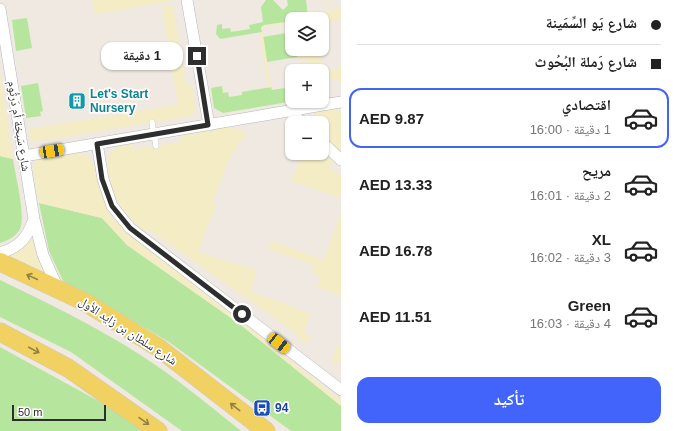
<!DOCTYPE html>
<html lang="ar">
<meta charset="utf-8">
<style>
body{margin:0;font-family:Arial,"Noto Naskh Arabic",sans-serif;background:#f2f2f2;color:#222;direction:rtl;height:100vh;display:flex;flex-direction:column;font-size:15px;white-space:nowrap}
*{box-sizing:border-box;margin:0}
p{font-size:13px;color:#767676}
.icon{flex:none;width:22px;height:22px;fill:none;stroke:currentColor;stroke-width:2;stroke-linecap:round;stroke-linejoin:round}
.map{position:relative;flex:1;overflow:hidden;direction:ltr}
.panel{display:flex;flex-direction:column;background:#fff;width:336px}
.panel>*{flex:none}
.banner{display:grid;align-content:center;height:88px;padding:0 16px;background:#fff}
.controls{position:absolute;left:285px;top:12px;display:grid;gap:8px}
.controls a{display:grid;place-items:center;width:44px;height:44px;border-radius:8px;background:#fff;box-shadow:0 1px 3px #0004;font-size:20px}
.scale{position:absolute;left:12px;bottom:10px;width:94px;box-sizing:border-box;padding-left:4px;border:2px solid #2e2e2e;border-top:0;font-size:11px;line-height:14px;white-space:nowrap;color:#2e2e2e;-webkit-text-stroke:3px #fff;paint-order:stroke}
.end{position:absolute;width:18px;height:18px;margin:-9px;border:5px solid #2e2e2e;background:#fff;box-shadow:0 0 0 2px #fff}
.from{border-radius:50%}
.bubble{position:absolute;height:28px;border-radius:12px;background:#fff;box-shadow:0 1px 3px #0004;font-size:13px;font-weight:700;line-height:28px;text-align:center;direction:rtl}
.car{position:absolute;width:12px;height:24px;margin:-12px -6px;border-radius:5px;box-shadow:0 0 3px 1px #0007;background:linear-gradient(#f5c518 24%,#345 0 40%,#f5c518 0 76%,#345 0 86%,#f5c518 0)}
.banner b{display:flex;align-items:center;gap:14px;height:38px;font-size:15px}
.banner b+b{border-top:1px solid #e0e0e0}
.banner i{width:10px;height:10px;background:#222}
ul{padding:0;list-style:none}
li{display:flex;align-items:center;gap:12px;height:60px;margin:0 8px 6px;padding:0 8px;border:2px solid transparent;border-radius:12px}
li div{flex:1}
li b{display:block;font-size:15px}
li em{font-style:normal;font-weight:700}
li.selected{border-color:#4264fb}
li>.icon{width:36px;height:36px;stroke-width:1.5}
.cta{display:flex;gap:8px;margin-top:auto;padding:8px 16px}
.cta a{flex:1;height:46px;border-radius:12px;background:#4264fb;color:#fff;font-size:16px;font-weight:700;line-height:46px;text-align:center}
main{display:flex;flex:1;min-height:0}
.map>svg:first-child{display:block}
.green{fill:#b6e59e}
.sand{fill:#f3ecc5}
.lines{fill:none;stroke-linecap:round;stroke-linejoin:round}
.service-casing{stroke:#b4b7c1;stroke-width:6}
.minor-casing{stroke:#b4b7c1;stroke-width:12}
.primary-casing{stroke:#c9c9c9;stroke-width:19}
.service{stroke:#fff;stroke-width:5.5}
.minor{stroke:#fff;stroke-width:11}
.primary{stroke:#f2d163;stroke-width:18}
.oneway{stroke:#908048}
.route{stroke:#2e2e2e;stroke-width:5}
.labels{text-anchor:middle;stroke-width:3.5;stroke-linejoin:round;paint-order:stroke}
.culture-label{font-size:12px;font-weight:bold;fill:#0d838f;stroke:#fff;text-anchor:start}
.street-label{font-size:12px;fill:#2e2e2e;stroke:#fff}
.transit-label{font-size:12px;font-weight:bold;fill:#164399;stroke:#fff;text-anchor:start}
</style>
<main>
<section class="panel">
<div class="banner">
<b><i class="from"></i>شارع يَو السِّمَينة</b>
<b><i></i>شارع رَملة البُحُوث</b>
</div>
<ul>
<li class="selected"><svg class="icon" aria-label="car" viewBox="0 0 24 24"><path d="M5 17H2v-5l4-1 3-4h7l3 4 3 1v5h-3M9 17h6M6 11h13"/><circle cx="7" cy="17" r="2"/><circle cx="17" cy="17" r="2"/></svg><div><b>اقتصادي</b><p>1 دقيقة · 16:00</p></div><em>AED 9.87</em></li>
<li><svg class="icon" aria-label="car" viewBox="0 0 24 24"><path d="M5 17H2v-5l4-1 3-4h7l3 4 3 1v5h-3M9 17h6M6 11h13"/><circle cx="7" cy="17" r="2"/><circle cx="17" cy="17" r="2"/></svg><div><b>مريح</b><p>2 دقيقة · 16:01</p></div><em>AED 13.33</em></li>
<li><svg class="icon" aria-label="car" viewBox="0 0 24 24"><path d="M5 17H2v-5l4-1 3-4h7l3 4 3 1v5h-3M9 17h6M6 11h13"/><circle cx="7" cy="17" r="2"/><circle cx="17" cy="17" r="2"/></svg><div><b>XL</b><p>3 دقيقة · 16:02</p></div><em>AED 16.78</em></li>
<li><svg class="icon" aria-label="car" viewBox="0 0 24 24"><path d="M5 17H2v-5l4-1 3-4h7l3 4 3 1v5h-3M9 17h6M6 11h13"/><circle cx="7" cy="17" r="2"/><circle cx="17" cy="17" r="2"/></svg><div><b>Green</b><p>4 دقيقة · 16:03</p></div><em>AED 11.51</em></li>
</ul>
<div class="cta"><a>تأكيد</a></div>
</section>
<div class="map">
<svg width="341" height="431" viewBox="0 0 341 431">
<rect width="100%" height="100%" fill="#efe9e1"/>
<path class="green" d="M266,0H273L283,10L288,5L287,0H306L308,18L292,19V21L264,25L261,27L262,32L220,39L216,34L217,25L222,24V29L230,28L231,32L250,29L249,25L263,22L261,7Z
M27,18L32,48L16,51L12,20Z
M292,32V49H303L297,57L267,62L263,37Z
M38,83L43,111L40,112L41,116L26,118L21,86Z
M222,86L223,93L228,92L229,97L242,95V92L271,87L272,90L292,87V101H294L223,113L214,108L211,88Z
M0,156L13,159C15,174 26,216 20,229C17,236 7,241 0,243Z
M39,203L102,218L127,245L241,325L341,406V431H291L169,342L89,295L64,283L49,251Z
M0,280C48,303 97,327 142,356C176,378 209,405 241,431H182L71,352L0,317Z
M0,347L113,409L141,431H0Z"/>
<path class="sand" d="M93,0H172V1L95,14Z
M325,0H327L329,10L341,8V19L322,23V19H302L308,18V15L327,11Z
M173,5L186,86L192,85L195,108L194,113L190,116L33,142L31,141L28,129L178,105L162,7Z
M292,21V23L262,28L271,87L268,88L260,33L262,32L261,27Z
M322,37L326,52L320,53L323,71L341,68V86L339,79L322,82V71H309L307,60L301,61L300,57H297L303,49H322Z
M0,71L13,159L0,156Z
M332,108L341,113V153L322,137V123H311L314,113Z
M230,127L246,132L244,141L240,140L235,153L232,152L212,203L216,205L198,252L257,270L251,292L310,313L304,333L312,337L310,342L305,343L296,336L297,334L150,230L145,231C119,215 80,149 132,143L133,150L181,142V135Z
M80,153L88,156L93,162L110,216L130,235L341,400V406L241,325L127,245L102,218L39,203L33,169L34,163L38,159Z
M293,153H312L334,161L329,168L341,176V198L291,181L299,160L292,157Z
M341,212V296L317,287L321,276L311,272L314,265L268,249L271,241L324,260Z
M33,230L45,274L8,256L25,246Z
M337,346L341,347V356L338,364L332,365L331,362Z"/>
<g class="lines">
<defs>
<path id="service" d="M152,122L156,146"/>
<path id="minor" d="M187,0L209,125
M0,9L34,219L43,255L58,289
M290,111L302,123
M322,142L341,160
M97,143L103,179L112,206L130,228L341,390
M24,156L341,102
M0,253C20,247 27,238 34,219"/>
<path id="primary" d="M0,262L85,302L159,348L266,431
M0,332L68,368L158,431"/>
</defs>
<use href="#service" class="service-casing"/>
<use href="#minor" class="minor-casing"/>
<use href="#primary" class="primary-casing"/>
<use href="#service" class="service"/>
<use href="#minor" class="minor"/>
<use href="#primary" class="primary"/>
</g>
<defs><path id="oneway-shaft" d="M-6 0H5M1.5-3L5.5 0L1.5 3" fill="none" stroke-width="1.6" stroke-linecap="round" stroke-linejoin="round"/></defs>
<g class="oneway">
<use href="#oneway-shaft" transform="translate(32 277) rotate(-155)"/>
<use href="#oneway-shaft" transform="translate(34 350) rotate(28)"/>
<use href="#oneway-shaft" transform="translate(235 407) rotate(-142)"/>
<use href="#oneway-shaft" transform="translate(144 421) rotate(35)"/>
</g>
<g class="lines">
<path class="route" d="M197,56L208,125L97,144L102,179L112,206L130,228L242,314"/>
</g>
<defs>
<symbol id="building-square" viewBox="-11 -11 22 22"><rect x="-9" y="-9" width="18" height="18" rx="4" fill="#0f9aa8" stroke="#fff"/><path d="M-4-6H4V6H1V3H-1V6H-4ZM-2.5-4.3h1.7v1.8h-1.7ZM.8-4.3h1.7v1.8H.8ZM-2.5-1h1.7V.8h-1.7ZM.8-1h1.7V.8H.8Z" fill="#fff"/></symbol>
<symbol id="bus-square" viewBox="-11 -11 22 22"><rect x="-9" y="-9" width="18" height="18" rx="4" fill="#1a4fb4" stroke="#fff"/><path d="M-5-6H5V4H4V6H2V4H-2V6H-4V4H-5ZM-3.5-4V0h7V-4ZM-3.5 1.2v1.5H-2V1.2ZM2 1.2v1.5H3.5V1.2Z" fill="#fff"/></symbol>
</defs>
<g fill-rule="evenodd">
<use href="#building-square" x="67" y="91" width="20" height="20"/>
<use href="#bus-square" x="252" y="398" width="20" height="20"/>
</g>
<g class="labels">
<g class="culture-label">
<text x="90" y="98">Let's Start<tspan x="90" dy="14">Nursery</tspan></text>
</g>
<g class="street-label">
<text transform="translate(19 126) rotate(81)" y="4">شارع سَبخة أم دَرثُوم</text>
<text transform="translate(128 331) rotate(33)" y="4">شارع سلطان بن زايد الأول</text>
</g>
<g class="transit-label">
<text x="275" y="412">94</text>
</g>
</g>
</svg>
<div class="controls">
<a><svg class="icon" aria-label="layers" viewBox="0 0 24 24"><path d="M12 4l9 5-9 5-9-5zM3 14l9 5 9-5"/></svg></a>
<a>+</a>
<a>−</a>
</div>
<div class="scale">50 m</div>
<i class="end from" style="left:242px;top:314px"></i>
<i class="end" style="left:197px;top:56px"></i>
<div class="bubble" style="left:101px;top:42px;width:82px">1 دقيقة</div>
<i class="car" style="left:52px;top:151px;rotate:81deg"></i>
<i class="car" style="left:279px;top:343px;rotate:128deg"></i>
</div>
</main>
